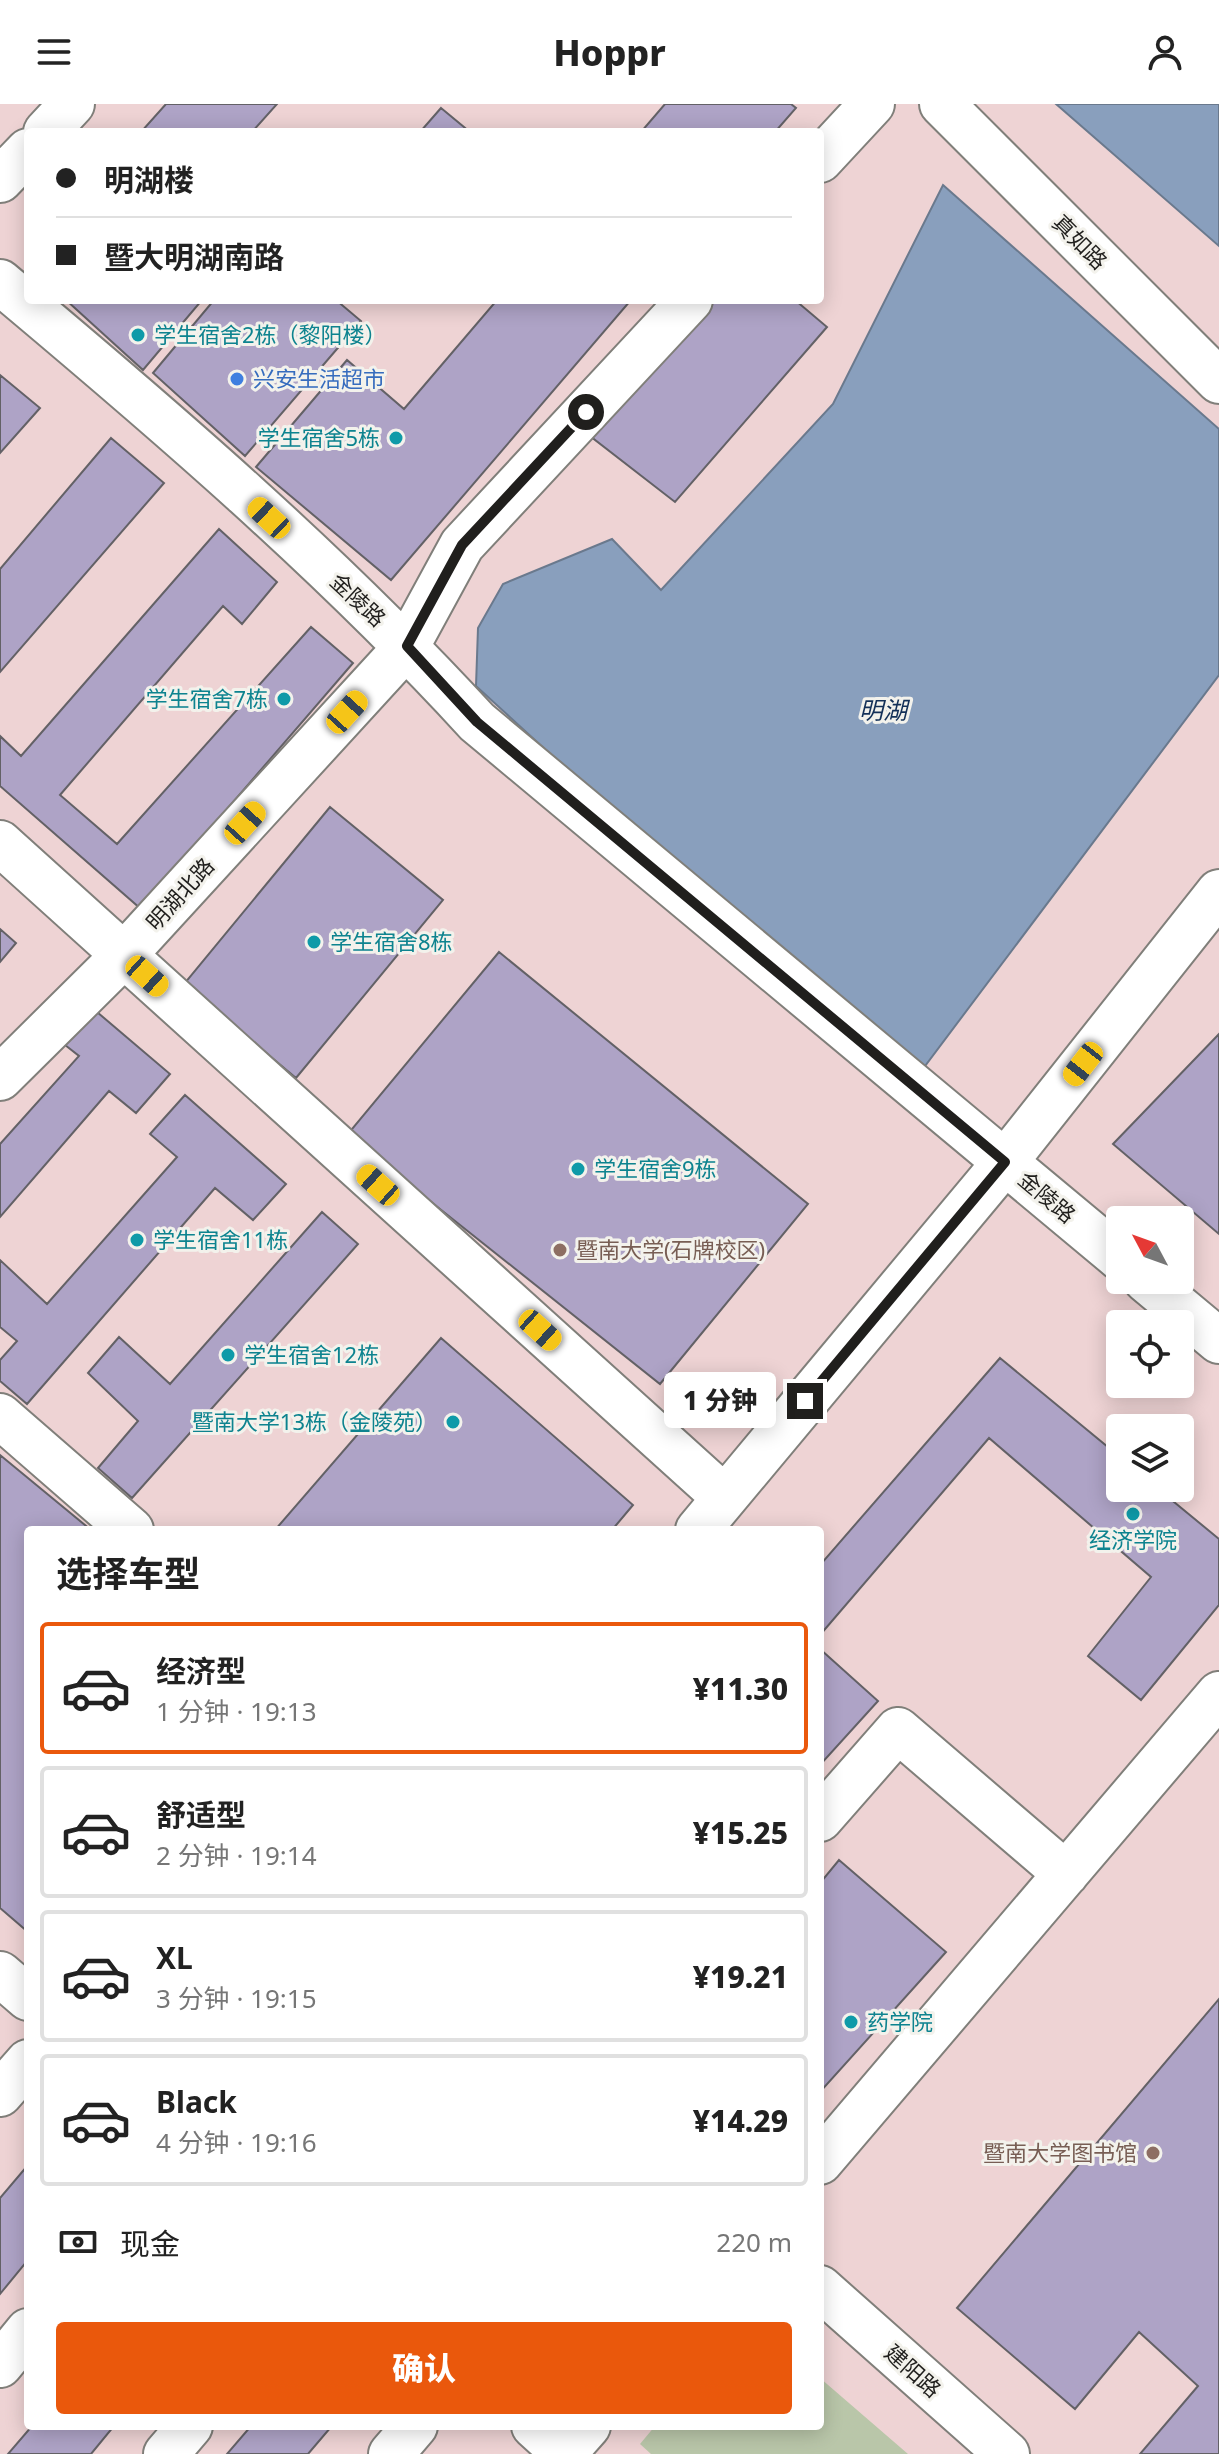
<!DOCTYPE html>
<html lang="zh">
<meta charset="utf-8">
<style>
body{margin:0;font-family:"Noto Sans","Noto Sans SC",sans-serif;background:#f6f6f6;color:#222;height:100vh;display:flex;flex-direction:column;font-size:30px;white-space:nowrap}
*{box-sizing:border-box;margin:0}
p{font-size:26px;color:#767676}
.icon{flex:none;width:44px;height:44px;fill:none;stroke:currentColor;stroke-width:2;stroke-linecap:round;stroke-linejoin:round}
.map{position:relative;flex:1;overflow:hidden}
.side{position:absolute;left:24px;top:1422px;width:800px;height:904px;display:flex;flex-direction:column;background:#fff;border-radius:8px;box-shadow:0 4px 20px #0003}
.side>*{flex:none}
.banner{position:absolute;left:24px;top:24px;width:800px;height:176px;border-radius:8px;box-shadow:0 4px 20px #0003;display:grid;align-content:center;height:176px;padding:0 32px;background:#fff}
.needle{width:52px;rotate:311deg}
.controls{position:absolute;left:1106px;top:1102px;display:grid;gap:16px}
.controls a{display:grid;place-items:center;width:88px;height:88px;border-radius:8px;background:#fff;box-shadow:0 4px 20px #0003;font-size:40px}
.end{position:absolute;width:36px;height:36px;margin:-18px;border:10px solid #201f1d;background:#fff;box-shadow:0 0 0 4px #fff}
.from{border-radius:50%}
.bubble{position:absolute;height:56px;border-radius:8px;background:#fff;box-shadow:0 4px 20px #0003;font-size:26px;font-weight:800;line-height:56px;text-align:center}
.car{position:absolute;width:24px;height:48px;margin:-24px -12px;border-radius:10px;box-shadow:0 0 6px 2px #0007;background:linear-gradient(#f5c518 24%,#345 0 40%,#f5c518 0 76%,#345 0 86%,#f5c518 0)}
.banner b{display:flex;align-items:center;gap:28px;height:76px;font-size:30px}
.banner b+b{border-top:2px solid #e0e0e0}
.banner i{width:20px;height:20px;background:#222}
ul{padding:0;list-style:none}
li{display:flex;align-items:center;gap:24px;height:132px;margin:0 16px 12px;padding:0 16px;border:4px solid #e0e0e0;border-radius:8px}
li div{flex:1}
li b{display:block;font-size:30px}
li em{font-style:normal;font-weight:800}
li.selected{border-color:#ea580c}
li>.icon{width:72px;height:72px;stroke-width:1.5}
h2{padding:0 32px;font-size:36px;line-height:96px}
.pay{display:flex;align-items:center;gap:20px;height:88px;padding:0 32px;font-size:30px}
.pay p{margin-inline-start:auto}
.action{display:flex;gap:16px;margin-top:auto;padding:16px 32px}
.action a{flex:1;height:92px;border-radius:8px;background:#ea580c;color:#fff;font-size:32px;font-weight:800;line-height:92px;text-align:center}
header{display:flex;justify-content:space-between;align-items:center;height:104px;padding:0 32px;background:#fff;font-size:36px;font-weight:800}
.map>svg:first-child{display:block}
.education{fill:#eed3d4;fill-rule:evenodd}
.green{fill:#b9c6a9}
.water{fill:#899fbd;stroke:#6a798d;stroke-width:2}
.building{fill:#aea3c6;stroke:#636166;stroke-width:2}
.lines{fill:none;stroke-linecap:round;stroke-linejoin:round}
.minor-casing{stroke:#807f7a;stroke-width:48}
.minor{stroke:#fff;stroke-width:44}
.route{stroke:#201f1d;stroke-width:10}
.culture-dot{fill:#0f9aa8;stroke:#f3f2ec;stroke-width:3}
.shop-dot{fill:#3f7fe0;stroke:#f3f2ec;stroke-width:3}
.education-dot{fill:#8d6e63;stroke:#f3f2ec;stroke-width:3}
.labels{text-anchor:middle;stroke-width:6;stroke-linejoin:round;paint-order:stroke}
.street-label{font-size:22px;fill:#201f1d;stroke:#f3f2ec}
.culture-label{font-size:22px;fill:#0d838f;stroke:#f3f2ec;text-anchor:start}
.shop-label{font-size:22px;fill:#366cbe;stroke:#f3f2ec;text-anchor:start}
.education-label{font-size:22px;fill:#785e54;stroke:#f3f2ec;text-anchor:start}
.water-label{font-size:24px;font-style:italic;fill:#133058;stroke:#f3f2ec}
</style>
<header><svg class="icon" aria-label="menu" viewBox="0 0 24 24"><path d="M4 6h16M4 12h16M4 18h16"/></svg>Hoppr<svg class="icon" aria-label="person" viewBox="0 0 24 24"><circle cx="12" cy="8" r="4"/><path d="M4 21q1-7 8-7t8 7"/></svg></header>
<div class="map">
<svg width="1219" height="2350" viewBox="0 0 1219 2350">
<rect width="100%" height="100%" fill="#e6e5df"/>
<path class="education" d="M0,0H1219V2350H0ZM28,28H820V196H28ZM1120,1116H1180V1176H1120ZM1120,1220H1180V1280H1120ZM1120,1324H1180V1384H1120ZM28,1426H820V2322H28Z"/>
<path class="green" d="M820,2274L908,2350H651L640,2340L655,2322H820Z"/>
<path class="water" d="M1056,0H1219V142Z
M943,81L1219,325V571L922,966L561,660L476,582L478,524L503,480L612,435L661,486L833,300Z"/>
<path class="building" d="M166,0H277L252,28H141Z
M665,0H791L796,4L775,28H641Z
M441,4L470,28H420Z
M66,196H202L143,266Z
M214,196H336L361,217L245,352L153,269Z
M497,196H631L391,476L256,363L347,256L404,305Z
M702,196H795L827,223L675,398L590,332Z
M0,271L40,304L0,349Z
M111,334L164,379L0,568V465Z
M219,425L277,478L242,520L223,502L60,691L117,740L311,523L353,559L141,805L0,682V632L21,652Z
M330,703L443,796L296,974L184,880Z
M0,825L16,839L0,858Z
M499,848L808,1100L660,1280L347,1031Z
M97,908L170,970L136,1009L109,987L0,1113V1040L79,952L65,941Z
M1219,930V1130L1113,1040Z
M185,991L286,1080L253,1116L215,1084L27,1300L0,1277V1256L17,1237L0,1223V1156L47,1200L177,1053L150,1030Z
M322,1108L358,1140L132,1394L98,1364L138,1317L88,1269L119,1233L170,1280Z
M441,1234L633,1401L612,1426H275Z
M1000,1254L1120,1353V1384H1157L1219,1435V1501L1141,1596L1088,1552L1151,1473L989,1334L820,1531V1461Z
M0,1351L91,1426H28V1828L0,1804Z
M820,1545L878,1597L820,1661Z
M839,1756L946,1848L820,1988V1779Z
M1219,1895V2350H1140L1198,2282L1139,2228L1075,2305L957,2204Z
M28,2061V2156L0,2190V2094Z
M32,2322H114L91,2350H8Z
M251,2322H330L331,2323L308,2350H227Z"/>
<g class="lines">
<defs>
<path id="minor" d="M942,0L1219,277
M46,28L72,0
M820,56L872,0
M0,76L28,47
M0,178C166,317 331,459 477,618L1120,1154
M0,739L724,1393
M0,974L124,851L407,542L462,441L690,196
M1146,1176L1219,1237
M0,1312L131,1426
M698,1426L1005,1058L1219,788
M820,1715L898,1626L1066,1770
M0,1870L28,1894
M0,1990L28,1958
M820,2058L1219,1590
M820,2184L1007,2350
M0,2261L28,2227
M534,2322L564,2349L588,2322
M166,2350L190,2322
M391,2350L415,2322"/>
</defs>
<use href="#minor" class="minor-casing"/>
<use href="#minor" class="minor"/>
</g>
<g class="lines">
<path class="route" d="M586,308L462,441L407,542L477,618L1005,1058L805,1297"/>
</g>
<g class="culture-dot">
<circle cx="138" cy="231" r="8"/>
<circle cx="396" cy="334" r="8"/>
<circle cx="284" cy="595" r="8"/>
<circle cx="314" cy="838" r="8"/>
<circle cx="578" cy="1065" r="8"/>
<circle cx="137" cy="1136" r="8"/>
<circle cx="228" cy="1251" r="8"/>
<circle cx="453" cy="1318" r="8"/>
<circle cx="1133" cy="1410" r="8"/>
<circle cx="851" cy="1918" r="8"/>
</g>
<circle class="shop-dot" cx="237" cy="275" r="8"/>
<g class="education-dot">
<circle cx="560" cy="1146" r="8"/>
<circle cx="1153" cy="2049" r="8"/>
</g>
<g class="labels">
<g class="street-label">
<text transform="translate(1080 138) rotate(45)" y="8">真如路</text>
<text transform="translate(358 496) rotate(43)" y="8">金陵路</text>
<text transform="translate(180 790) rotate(-48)" y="8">明湖北路</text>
<text transform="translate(1047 1093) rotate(40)" y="8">金陵路</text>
<text transform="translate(913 2267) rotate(42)" y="8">建阳路</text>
</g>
<g class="culture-label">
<text x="154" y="239">学生宿舍2栋（黎阳楼）</text>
<text x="380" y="342" text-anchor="end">学生宿舍5栋</text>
<text x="268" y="603" text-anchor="end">学生宿舍7栋</text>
<text x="330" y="846">学生宿舍8栋</text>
<text x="594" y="1073">学生宿舍9栋</text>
<text x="153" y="1144">学生宿舍11栋</text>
<text x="244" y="1259">学生宿舍12栋</text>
<text x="437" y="1326" text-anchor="end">暨南大学13栋（金陵苑）</text>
<text x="1133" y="1444" text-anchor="middle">经济学院</text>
<text x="867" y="1926">药学院</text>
</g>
<g class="shop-label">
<text x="253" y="283">兴安生活超市</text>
</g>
<g class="education-label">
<text x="576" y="1154">暨南大学(石牌校区)</text>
<text x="1137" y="2057" text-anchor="end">暨南大学图书馆</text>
</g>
<g class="water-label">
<text x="883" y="615">明湖</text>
</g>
</g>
</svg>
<div class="controls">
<a><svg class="needle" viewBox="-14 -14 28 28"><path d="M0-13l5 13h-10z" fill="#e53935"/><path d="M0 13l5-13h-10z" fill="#767676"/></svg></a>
<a><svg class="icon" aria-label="locate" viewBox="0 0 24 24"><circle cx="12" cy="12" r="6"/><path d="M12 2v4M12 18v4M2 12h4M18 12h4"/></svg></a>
<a><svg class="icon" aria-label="layers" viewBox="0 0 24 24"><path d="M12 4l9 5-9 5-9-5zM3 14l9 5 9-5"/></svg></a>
</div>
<i class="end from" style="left:586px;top:308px"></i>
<i class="end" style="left:805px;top:1297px"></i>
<div class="bubble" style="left:664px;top:1268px;width:112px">1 分钟</div>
<i class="car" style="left:269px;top:414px;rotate:313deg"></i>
<i class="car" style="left:347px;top:608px;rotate:42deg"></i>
<i class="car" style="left:245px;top:719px;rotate:42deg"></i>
<i class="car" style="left:147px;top:872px;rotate:132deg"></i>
<i class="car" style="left:1083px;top:960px;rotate:218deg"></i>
<i class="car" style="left:378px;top:1081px;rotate:312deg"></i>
<i class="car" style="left:540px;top:1226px;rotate:132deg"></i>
<div class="banner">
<b><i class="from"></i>明湖楼</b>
<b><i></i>暨大明湖南路</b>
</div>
<section class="side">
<h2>选择车型</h2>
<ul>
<li class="selected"><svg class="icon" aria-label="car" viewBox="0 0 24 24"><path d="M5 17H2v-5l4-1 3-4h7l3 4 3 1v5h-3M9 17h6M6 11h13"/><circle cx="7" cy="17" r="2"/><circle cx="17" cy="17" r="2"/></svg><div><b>经济型</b><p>1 分钟 · 19:13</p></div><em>¥11.30</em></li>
<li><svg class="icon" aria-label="car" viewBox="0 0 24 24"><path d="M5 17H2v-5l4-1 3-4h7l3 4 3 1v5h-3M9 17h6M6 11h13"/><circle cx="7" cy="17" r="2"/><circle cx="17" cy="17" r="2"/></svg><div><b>舒适型</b><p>2 分钟 · 19:14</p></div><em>¥15.25</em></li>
<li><svg class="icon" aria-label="car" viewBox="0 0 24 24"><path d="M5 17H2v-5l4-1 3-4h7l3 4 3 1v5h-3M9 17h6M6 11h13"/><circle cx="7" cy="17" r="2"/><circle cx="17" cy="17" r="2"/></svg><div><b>XL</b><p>3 分钟 · 19:15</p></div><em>¥19.21</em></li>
<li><svg class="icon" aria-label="car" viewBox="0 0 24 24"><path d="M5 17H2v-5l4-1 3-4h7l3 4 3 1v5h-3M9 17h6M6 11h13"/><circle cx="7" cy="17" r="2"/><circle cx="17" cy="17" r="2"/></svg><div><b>Black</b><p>4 分钟 · 19:16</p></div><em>¥14.29</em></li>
</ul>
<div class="pay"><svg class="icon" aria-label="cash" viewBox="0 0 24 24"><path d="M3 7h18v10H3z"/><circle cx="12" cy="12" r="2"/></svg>现金<p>220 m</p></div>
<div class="action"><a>确认</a></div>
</section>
</div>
